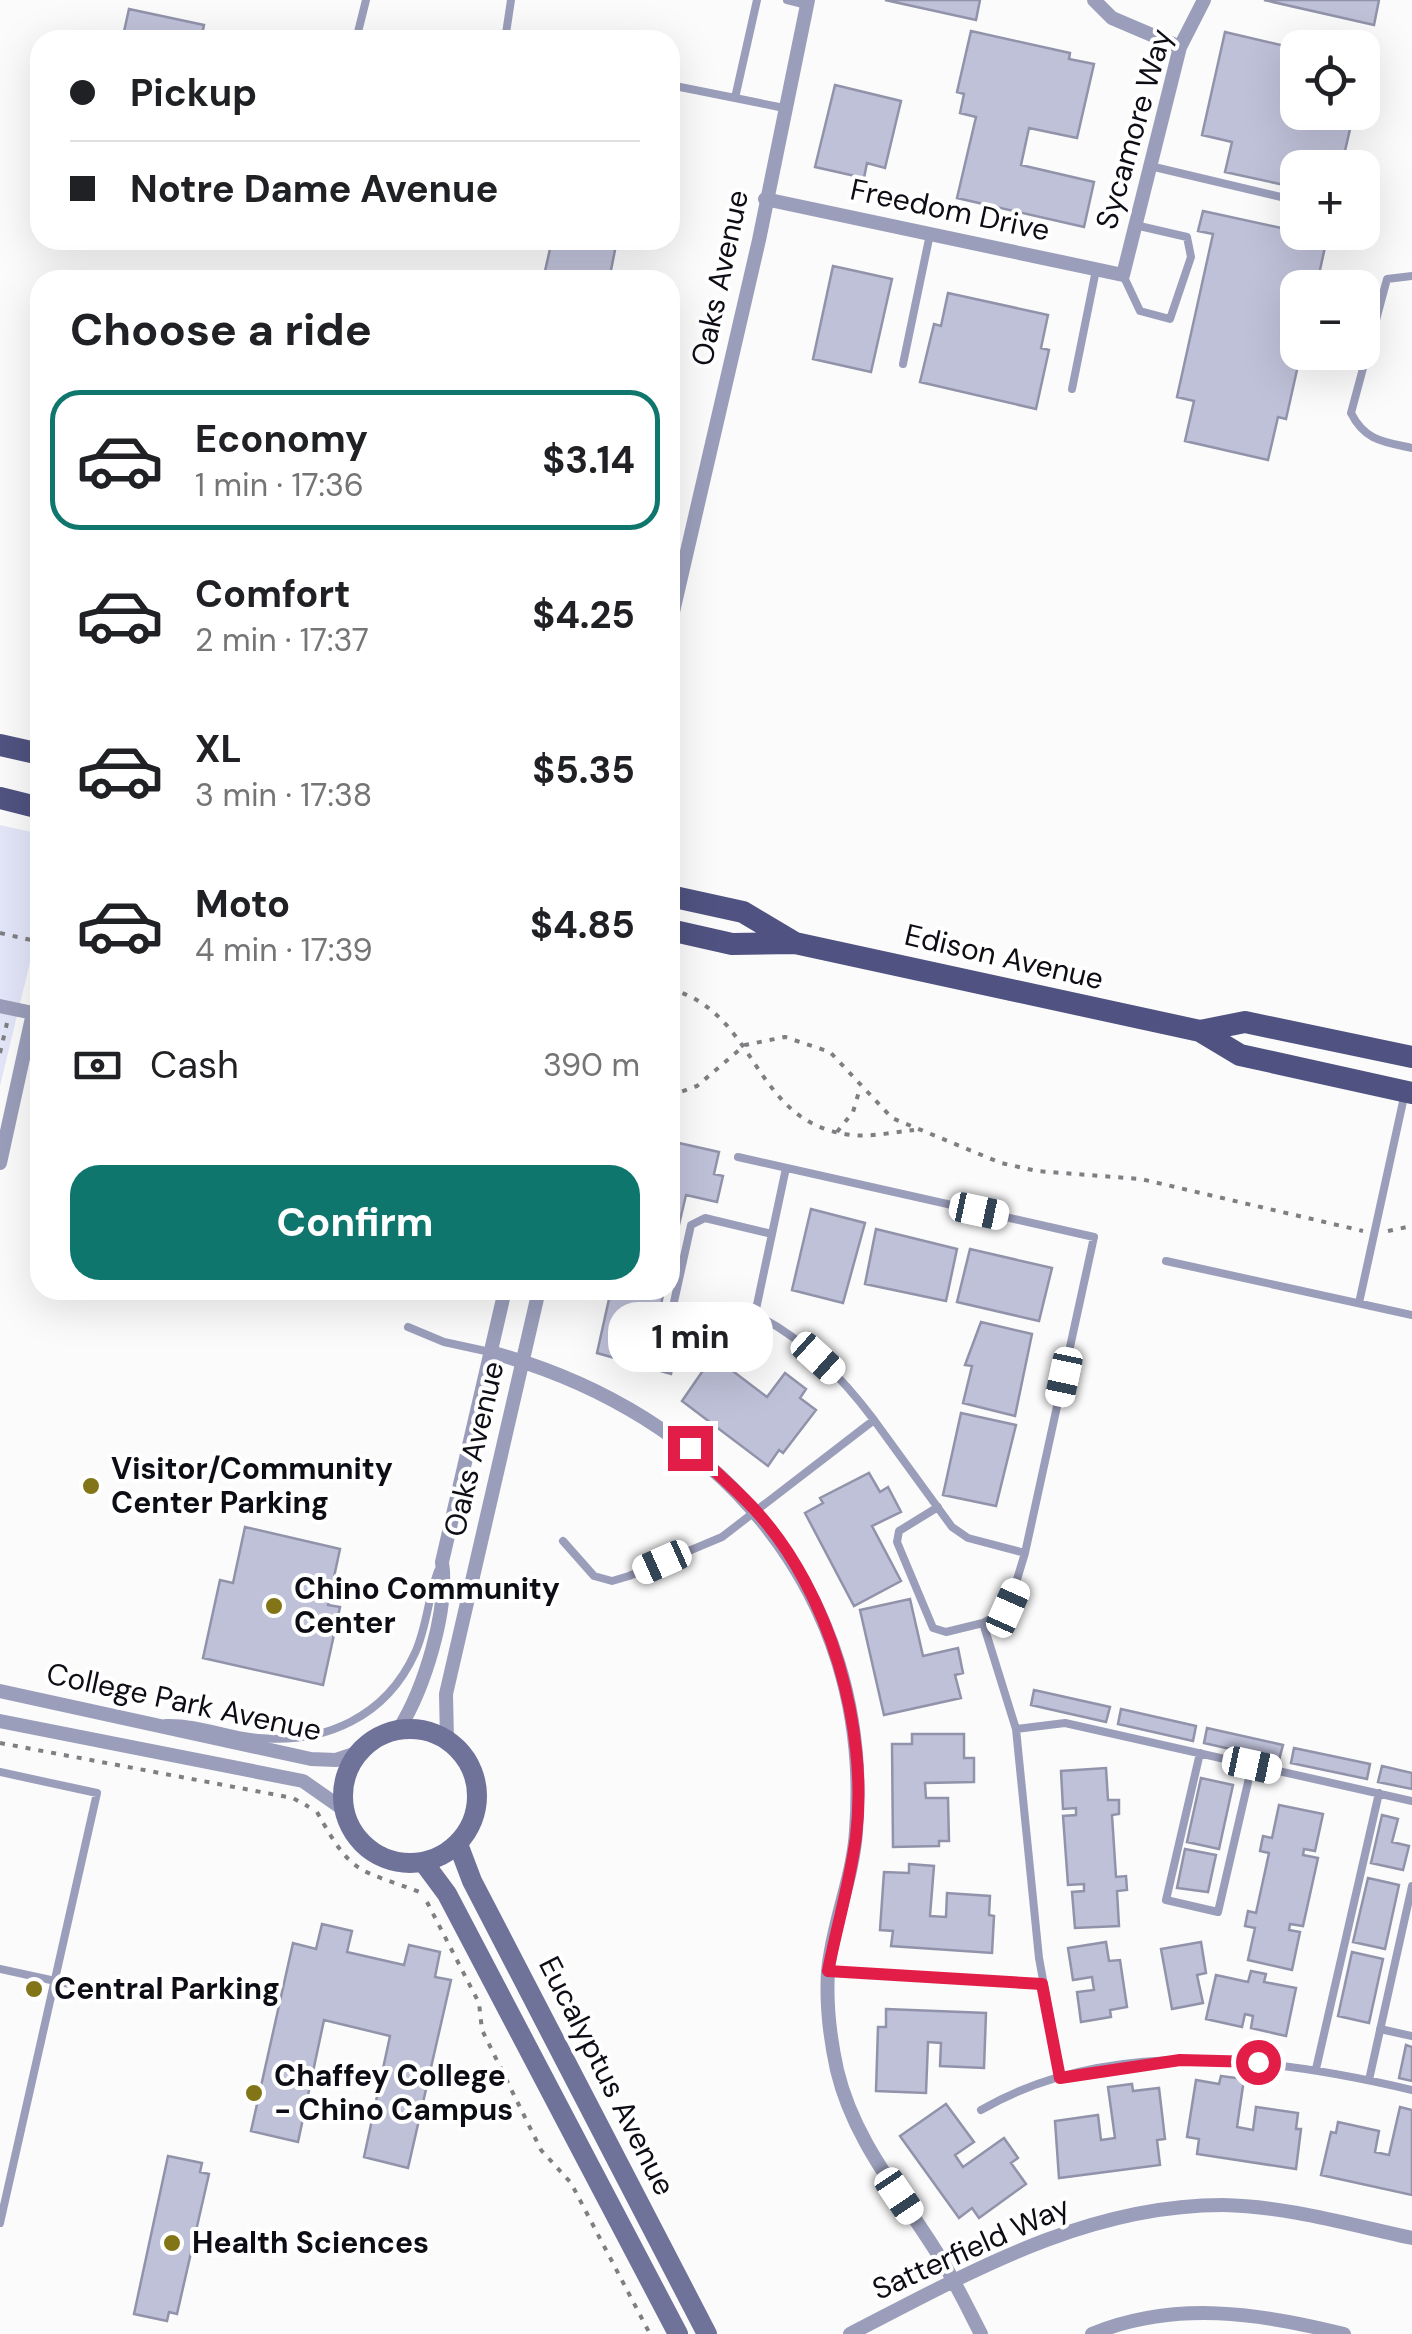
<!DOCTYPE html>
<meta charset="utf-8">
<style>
body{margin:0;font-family:"DM Sans",sans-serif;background:#f6f6f6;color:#202124;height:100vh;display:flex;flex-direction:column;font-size:38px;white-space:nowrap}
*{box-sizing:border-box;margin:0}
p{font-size:32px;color:#757577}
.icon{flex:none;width:55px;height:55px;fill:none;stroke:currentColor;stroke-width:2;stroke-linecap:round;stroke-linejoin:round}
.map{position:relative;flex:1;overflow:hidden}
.side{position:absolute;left:30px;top:270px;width:650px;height:1030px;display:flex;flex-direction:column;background:#fff;border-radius:30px;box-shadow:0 10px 40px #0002}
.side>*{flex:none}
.guide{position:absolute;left:30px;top:30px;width:650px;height:220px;border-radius:30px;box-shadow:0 10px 40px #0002;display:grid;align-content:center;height:220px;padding:0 40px;background:#fff}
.buttons{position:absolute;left:1280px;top:30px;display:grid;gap:20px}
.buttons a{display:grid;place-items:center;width:100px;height:100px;border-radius:20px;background:#fff;box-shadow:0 10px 40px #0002;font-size:50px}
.end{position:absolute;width:45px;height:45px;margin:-22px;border:12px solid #e11d48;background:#fff;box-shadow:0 0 0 5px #fff}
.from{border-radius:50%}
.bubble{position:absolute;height:70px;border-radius:30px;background:#fff;box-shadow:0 10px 40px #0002;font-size:32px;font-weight:700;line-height:70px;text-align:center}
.car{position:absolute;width:30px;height:60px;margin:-30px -15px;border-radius:12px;box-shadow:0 0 8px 2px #0007;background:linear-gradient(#fff 24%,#345 0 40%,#fff 0 76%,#345 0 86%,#fff 0)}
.guide b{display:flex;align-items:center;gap:35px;height:95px;font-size:38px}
.guide b+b{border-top:2px solid #e0e0e0}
.guide i{width:25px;height:25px;background:#202124}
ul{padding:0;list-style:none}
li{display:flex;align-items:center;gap:30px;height:140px;margin:0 20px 15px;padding:0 20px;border:5px solid transparent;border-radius:30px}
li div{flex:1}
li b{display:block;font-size:38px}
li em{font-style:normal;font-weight:700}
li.active{border-color:#0f766e}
li>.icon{width:90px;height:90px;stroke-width:1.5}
h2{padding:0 40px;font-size:45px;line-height:120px}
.pay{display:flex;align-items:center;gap:25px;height:110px;padding:0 40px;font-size:38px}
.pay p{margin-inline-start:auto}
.cta{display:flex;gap:20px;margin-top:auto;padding:20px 40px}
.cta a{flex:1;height:115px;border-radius:30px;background:#0f766e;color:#fff;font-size:40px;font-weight:700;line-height:115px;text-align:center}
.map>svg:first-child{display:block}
.green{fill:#e3e5f9}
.building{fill:#bfc1d9;stroke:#9193aa;stroke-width:2.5}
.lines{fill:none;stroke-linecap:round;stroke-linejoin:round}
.path{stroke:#7f7f83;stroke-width:4;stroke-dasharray:5 8;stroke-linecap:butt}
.lane{stroke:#9b9eba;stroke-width:8}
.street{stroke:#9b9eba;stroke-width:14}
.secondary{stroke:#6f7299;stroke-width:20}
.primary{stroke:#505281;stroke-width:22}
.route{stroke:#e11d48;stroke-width:12}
.poi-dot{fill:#827518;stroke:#fff;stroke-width:4}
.labels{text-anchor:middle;stroke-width:8;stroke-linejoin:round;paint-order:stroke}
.street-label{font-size:30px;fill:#0d0d15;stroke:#fff}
.poi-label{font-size:30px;font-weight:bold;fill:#0d0d15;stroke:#fff;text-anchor:start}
</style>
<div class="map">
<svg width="1412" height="2334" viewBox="0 0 1412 2334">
<rect width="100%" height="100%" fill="#fbfbfb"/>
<path class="green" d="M0,825L40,834V921L0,1086Z"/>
<path class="building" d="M885,0H980L976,20Z
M1264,0H1379L1374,25Z
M129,9L204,25L201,40L123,36Z
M971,31L1070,53L1069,59L1094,64L1077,138L1029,128L1021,165L1094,182L1084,227L957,198L976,117L960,113L964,94L957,92Z
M1225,32L1298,49V112H1354L1341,168H1298V188L1225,172L1232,142L1202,135Z
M835,85L901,101L885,168L867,163L864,178L815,167Z
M1203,211L1327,238L1316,288H1298V352H1301L1286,419L1278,417L1268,460L1185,441L1194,401L1177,397L1213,234L1198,231Z
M552,240L616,245L609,280H543Z
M833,266L892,279L871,372L813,359Z
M948,293L1048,315L1041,348L1049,350L1036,409L920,382L934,324L941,326Z
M670,1141L719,1152L714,1174L723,1176L717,1202L686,1195L672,1254Z
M811,1209L865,1223L843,1303L792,1290Z
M876,1229L957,1249L946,1301L865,1284Z
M970,1249L1052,1268L1039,1321L957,1302Z
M611,1290H664L658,1320L690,1328L684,1354L676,1352L671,1374L597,1353Z
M981,1322L1032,1334L1015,1416L963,1403L972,1366L965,1365Z
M713,1356L767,1397L785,1373L806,1389L800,1398L816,1410L783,1453L779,1450L768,1466L682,1401Z
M961,1413L1016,1425L996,1506L943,1495Z
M869,1473L880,1492L888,1487L901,1512L872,1526L901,1581L854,1606L805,1513L823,1503L820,1498Z
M245,1527L340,1549L328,1605L340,1607L323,1685L203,1658L220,1580L233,1583Z
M910,1599L923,1656L958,1648L963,1673L955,1675L961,1698L884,1715L860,1610Z
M1034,1690L1110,1707L1106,1722L1031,1705Z
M1121,1709L1196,1726L1193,1741L1118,1724Z
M1207,1728L1283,1745L1279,1760L1204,1743Z
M912,1734H964V1758H974V1782L925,1783L926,1798H948L949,1841H939V1846L893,1847L892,1744H912Z
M1294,1748L1370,1764L1367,1779L1291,1763Z
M1382,1766L1412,1773V1789L1378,1782Z
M1106,1768L1108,1800H1119V1814L1112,1815L1116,1877L1126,1876L1127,1890L1117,1891L1119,1926L1075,1928L1072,1892L1084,1891V1884L1068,1885L1063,1816L1076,1815V1808L1063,1809L1061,1771Z
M1201,1778L1233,1785L1219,1849L1187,1842Z
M1279,1805L1323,1814L1315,1851L1304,1849L1303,1855L1318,1858L1303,1926L1290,1924L1289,1930L1300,1932L1292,1970L1248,1960L1255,1928L1245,1926L1248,1911L1256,1913L1269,1853L1260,1851L1263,1836L1272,1838Z
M1382,1815L1398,1819L1392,1842L1409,1846L1403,1870L1371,1863Z
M1185,1849L1216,1855L1208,1892L1177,1888Z
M909,1864L934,1866L930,1916L946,1917L947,1893L990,1896L989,1915L994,1916L992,1953L891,1946L893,1931L880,1930L884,1872L909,1873Z
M1368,1878L1399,1885L1385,1949L1353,1942Z
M322,1924L352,1931L347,1952L404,1965L409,1945L440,1952L435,1977L451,1980L408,2168L364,2157L390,2036L324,2020L298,2142L251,2131L293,1943L316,1949Z
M1106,1942L1109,1961L1120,1960L1127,2007L1110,2010L1111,2017L1081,2022L1077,1992L1094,1990L1092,1977L1073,1980L1068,1948Z
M1201,1942L1206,1973L1197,1975L1203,2003L1172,2009L1161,1949Z
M1352,1952L1383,1959L1369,2023L1338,2016Z
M1251,1971L1266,1974L1264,1982L1296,1988L1286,2036L1251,2028L1253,2016L1245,2014L1242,2027L1206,2019L1216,1975L1248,1982Z
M886,2009L986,2013L984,2068L940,2066L941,2043L928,2042L926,2093L876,2091L878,2027H886Z
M1406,2045L1412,2047V2081L1399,2078Z
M1221,2076L1244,2079L1237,2127L1253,2130L1256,2107L1298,2113L1296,2129H1301L1296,2169L1197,2154L1199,2139L1187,2137L1196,2080L1219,2084Z
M1132,2084L1133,2091L1159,2088L1165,2139L1157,2140L1160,2165L1059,2178L1055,2121L1098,2115L1101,2140L1115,2138L1108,2087Z
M946,2104L974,2142L955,2155L963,2167L1004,2138L1018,2158L1011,2163L1026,2184L979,2218L972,2208L959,2218L900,2136Z
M1400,2107L1412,2110V2195L1321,2175L1331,2132L1336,2133L1338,2122L1379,2131L1375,2152L1389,2155Z
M168,2156L202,2163L200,2172L209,2174L177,2314L169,2312L167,2321L134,2314Z"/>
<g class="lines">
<path class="path" d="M0,933L40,942
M670,989C760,1013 751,1124 852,1135C872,1137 894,1132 914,1130
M0,1053L7,1023
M670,1096L697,1086L745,1045L785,1037L830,1052L892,1118L1001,1163L1037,1171L1141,1179L1363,1231
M837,1132L853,1112L860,1088
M1388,1231L1412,1226
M0,1743L293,1798L309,1807
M317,1812C353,1877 357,1868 422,1893
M427,1902L479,2003L482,2030L541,2150L571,2183L650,2334"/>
<path class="lane" d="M757,0L735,98L784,108
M787,0L807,5
M363,40L358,32L366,0
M505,40L511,0
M670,85L735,98
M1150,166L1298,201
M1123,275L1140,311L1170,319L1191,257L1187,237L1135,225
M1412,276L1387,279L1351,413C1365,441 1384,442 1412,448
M903,364L930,234
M1072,389L1096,270
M786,1168L755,1314C804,1339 841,1376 874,1420
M1166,1261L1412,1315
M1359,1303L1404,1097
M755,1314L734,1322L677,1311L674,1302L691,1225L705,1218L772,1234
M408,1327L444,1342L490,1352
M938,1507L899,1531L897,1542L933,1628L946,1632L983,1623
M563,1541L594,1576L612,1581L629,1576L722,1537L874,1420L952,1527L968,1538L1025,1553L1094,1237L738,1157
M166,1723C198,1722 227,1735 258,1738C325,1744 386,1717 415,1653C427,1627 428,1597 438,1571
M1016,1729L983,1623L1008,1609L1025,1553
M1200,1753L1166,1900L1218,1912L1252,1765
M0,1772L97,1793L0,2223
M0,1969L92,1989
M828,1971L1042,1984
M1380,2029L1412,2036
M1316,2069L1379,1793
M1061,2078L1039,1958L1016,1729L1065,1723L1412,1801
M1369,2080L1412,1886
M981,2110C1109,2036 1274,2057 1412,2090"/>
<path class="street" d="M1094,0L1112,18L1180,47
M765,199L1123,275L1180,47L1204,0
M670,625L759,240L808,0
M0,1006L33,1013L0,1163
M490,1352C714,1412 875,1590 856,1831C853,1879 832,1924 828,1972C826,2004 830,2038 837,2070C853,2138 897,2190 934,2248C952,2275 966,2305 981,2334
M0,1691L311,1759L336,1760L357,1753
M0,1721L303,1781L343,1809
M399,1729C424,1689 449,1610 442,1562L505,1290
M447,1740L446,1694L539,1290
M850,2334C969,2273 1085,2205 1223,2205C1286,2206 1351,2225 1412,2238
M1092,2334C1175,2300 1260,2313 1344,2334"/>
<path class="secondary" d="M343 1796a67 67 0 1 1 134 0a67 67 0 1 1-134 0Z
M458,1844L472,1881L707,2334
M424,1863L447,1894L678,2334"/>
<path class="primary" d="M0,745L40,754
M0,798L40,808
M670,896L743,912L795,943
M670,930L732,944L795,943L1200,1031L1240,1055L1412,1093
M1200,1031L1245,1022L1412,1057"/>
</g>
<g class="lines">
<path class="route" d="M690,1448C712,1469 736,1489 756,1511C830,1592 869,1729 856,1837C850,1882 837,1926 828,1971L1042,1984L1060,2078L1180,2060L1258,2062"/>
</g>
<g class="poi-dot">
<circle cx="91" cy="1486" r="10"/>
<circle cx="274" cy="1606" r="10"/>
<circle cx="34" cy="1989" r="10"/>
<circle cx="254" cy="2093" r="10"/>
<circle cx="172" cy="2243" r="10"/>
</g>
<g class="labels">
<g class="street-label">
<text transform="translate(1134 129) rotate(-74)" y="10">Sycamore Way</text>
<text transform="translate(950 210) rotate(12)" y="10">Freedom Drive</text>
<text transform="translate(720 278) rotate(-78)" y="10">Oaks Avenue</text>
<text transform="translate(1004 957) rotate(13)" y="10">Edison Avenue</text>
<text transform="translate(474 1449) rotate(-77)" y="10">Oaks Avenue</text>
<text transform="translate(184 1702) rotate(12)" y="10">College Park Avenue</text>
<text transform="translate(607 2076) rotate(63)" y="10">Eucalyptus Avenue</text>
<text transform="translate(971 2248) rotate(-24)" y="10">Satterfield Way</text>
</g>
<g class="poi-label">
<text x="111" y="1479">Visitor/Community<tspan x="111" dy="34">Center Parking</tspan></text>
<text x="294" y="1599">Chino Community<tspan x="294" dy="34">Center</tspan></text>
<text x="54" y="1999">Central Parking</text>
<text x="274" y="2086">Chaffey College<tspan x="274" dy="34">- Chino Campus</tspan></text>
<text x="192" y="2253">Health Sciences</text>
</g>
</g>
</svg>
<div class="buttons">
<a><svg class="icon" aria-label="locate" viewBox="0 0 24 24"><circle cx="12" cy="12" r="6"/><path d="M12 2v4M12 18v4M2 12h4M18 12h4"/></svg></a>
<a>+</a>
<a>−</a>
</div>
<i class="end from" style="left:1258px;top:2062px"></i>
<i class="end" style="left:690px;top:1448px"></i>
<div class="bubble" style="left:608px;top:1302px;width:165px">1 min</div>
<i class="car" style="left:979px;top:1211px;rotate:102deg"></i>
<i class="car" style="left:818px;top:1358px;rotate:132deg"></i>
<i class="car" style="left:1064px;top:1377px;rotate:192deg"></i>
<i class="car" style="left:662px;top:1562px;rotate:246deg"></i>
<i class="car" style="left:1008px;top:1608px;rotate:24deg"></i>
<i class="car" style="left:1252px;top:1765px;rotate:102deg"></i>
<i class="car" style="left:899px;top:2196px;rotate:146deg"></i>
<div class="guide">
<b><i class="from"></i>Pickup</b>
<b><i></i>Notre Dame Avenue</b>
</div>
<section class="side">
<h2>Choose a ride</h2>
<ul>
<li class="active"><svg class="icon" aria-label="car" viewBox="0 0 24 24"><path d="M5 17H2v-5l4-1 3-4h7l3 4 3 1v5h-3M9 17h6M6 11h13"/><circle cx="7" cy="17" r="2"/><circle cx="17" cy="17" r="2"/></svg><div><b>Economy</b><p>1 min · 17:36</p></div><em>$3.14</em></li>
<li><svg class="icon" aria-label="car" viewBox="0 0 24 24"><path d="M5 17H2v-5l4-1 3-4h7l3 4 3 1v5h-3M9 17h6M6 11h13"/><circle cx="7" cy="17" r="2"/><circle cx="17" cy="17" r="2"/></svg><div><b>Comfort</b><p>2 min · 17:37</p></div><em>$4.25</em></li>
<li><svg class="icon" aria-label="car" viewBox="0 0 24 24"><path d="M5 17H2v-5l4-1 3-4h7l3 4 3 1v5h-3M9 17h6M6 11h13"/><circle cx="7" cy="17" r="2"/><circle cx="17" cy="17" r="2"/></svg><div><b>XL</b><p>3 min · 17:38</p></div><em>$5.35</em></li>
<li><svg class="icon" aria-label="car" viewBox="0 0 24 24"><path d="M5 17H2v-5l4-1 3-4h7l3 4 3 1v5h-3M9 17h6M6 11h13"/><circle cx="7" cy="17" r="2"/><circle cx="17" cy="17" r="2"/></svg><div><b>Moto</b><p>4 min · 17:39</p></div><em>$4.85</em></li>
</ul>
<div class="pay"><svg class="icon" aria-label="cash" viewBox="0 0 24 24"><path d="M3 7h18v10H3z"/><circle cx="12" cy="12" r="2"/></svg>Cash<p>390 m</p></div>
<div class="cta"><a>Confirm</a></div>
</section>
</div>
